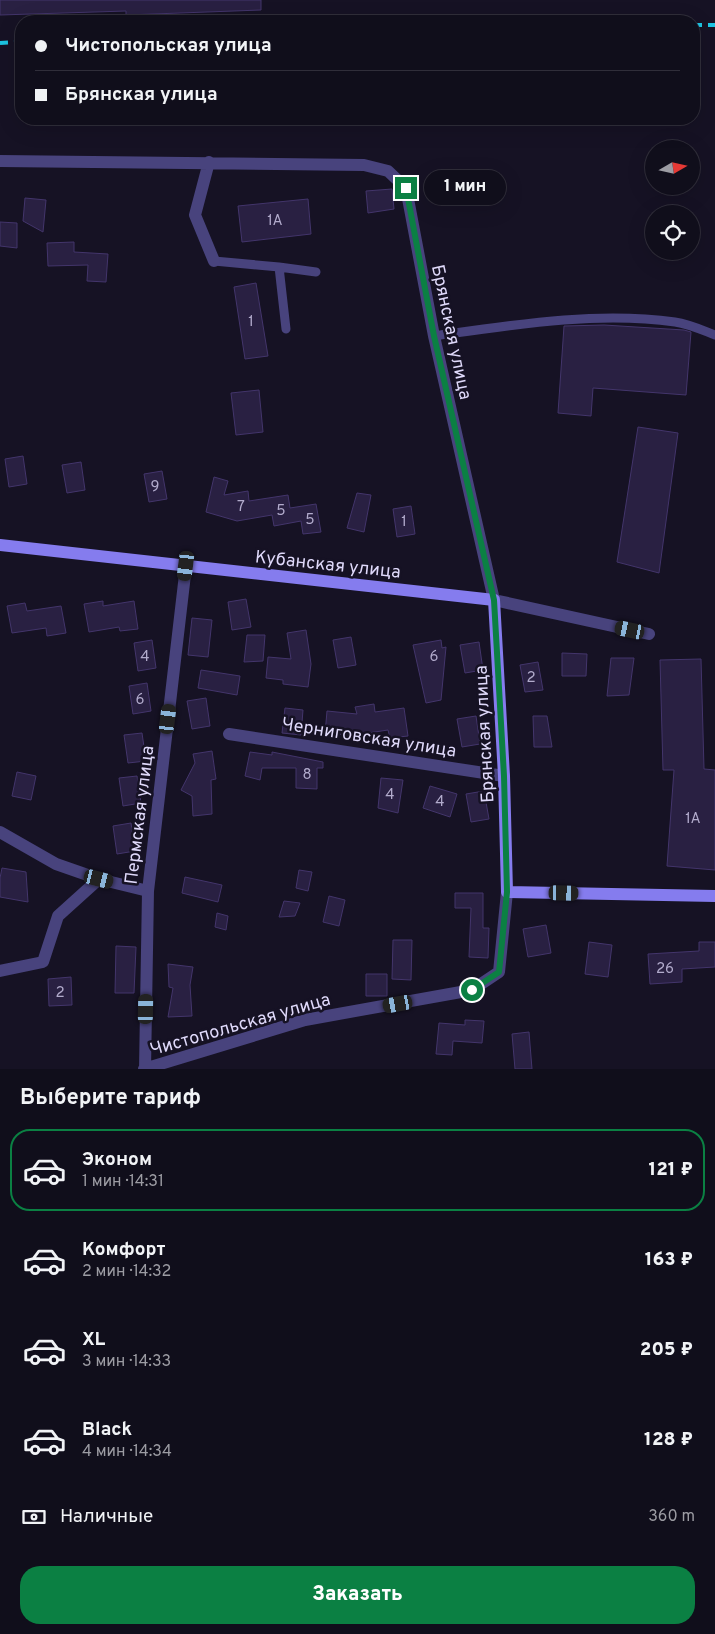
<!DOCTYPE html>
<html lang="ru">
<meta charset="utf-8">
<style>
body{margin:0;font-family:Overpass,sans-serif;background:#191724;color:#f1f3f6;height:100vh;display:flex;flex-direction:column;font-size:19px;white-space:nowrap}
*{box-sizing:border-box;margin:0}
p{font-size:16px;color:#9c9ca3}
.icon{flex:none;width:28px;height:28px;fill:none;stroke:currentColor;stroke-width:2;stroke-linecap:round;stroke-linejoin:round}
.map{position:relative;height:1069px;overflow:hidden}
.details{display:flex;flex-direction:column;background:#100e1b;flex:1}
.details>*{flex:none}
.top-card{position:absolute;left:15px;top:15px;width:685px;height:110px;border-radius:20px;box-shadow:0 5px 20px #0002,0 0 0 1px #302e3a;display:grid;align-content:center;height:110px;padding:0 20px;background:#100e1b}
.needle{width:32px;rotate:81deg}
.tools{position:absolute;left:645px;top:140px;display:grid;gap:10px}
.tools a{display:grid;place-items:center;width:55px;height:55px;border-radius:50%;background:#100e1b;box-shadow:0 5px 20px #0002,0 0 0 1px #302e3a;font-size:25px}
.end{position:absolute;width:22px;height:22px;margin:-11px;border:6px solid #0b8043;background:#fff;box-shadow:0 0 0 2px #fff}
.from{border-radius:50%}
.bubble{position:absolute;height:35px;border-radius:18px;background:#100e1b;box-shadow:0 5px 20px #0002,0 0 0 1px #302e3a;font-size:16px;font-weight:800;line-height:35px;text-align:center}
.car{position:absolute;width:15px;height:30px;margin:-15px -8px;border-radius:6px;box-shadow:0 0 4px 1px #0007;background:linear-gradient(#222 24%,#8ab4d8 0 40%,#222 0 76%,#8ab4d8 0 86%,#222 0)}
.top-card b{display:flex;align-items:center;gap:18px;height:48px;font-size:19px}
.top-card b+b{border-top:1px solid #302e3a}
.top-card i{width:12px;height:12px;background:#f1f3f6}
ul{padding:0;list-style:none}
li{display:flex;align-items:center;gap:15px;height:82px;margin:0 10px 8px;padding:0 10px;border:2px solid transparent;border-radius:20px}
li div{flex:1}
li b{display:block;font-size:19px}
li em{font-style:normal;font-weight:800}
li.selected{border-color:#0b8043}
li>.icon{width:45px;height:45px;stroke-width:1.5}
h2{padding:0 20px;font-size:22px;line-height:60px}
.pay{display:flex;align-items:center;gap:12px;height:55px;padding:0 20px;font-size:19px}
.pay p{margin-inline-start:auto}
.primary-button{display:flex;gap:10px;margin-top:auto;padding:10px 20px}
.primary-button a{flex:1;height:58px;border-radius:20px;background:#0b8043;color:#fff;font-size:20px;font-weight:800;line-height:58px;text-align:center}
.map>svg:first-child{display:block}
.building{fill:#292042;stroke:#43356b}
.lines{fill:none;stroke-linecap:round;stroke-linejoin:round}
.lane{stroke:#48437d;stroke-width:9}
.street{stroke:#48437d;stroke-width:12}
.secondary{stroke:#857cee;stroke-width:12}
.rail{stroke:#1dc4e2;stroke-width:4;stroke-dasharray:8 6;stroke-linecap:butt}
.route{stroke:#0b8043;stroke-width:6}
.labels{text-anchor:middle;stroke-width:5;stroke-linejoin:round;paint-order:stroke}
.number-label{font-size:15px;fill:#b2abcc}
.street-label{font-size:18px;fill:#dfd9fa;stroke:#161224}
</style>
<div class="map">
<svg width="715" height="1069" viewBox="0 0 715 1069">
<rect width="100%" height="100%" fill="#161224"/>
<path class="building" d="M0,0H261V10L126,15V11L0,15Z
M392,189L394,209L368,213L366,191Z
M25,198L46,200L43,232L23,221Z
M308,199L311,234L242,242L238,206Z
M0,222L17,223V248L0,246Z
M74,242V252L108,254L106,282L87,281L88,265L48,266L47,243Z
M256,283L268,356L245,359L234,287Z
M604,325L684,330L691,332L686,395L593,388L591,416L558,413L564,326Z
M259,390L263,432L236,435L231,393Z
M638,427L678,433L659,573L617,562Z
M23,456L27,484L9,487L5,459Z
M81,462L85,490L67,493L62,465Z
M162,471L167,499L149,502L144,474Z
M214,477L228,481L224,495L248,491L249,501L288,495L290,508L316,504L321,532L303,534L301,521L274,526L272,515L237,521L206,512Z
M357,493L371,495L364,532L347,528Z
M411,506L415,534L397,537L393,509Z
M246,599L251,627L232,630L228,602Z
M103,601V606L134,601L138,629L120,631L119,627L89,632L84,604Z
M25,603L27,611L61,606L66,633L47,636L46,628L12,633L7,606Z
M192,618L212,620L208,657L188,655Z
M306,630L311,664L308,687L283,684V680L266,678L268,657L291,659L287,633Z
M247,635H265L263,661L244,662Z
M351,637L356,665L338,668L333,640Z
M152,640L156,668L138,671L134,643Z
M441,640L442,648L446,647L441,700L426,703L413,645Z
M479,642L483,670L465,673L460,645Z
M562,653L587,654L586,676H562Z
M611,658H634L629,695L607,696Z
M701,659L704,769L715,770V870L667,866L674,770H663L660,660Z
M538,662L543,690L525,692L520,665Z
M201,670L240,676L237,695L198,688Z
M147,683L151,711L133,714L129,686Z
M206,698L210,726L192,729L187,701Z
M374,704L375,712L404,708L408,736L390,738L388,730L355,735L325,734L327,711L357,714L355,707Z
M285,708L303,710L301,735L282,733Z
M476,716L480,744L462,747L457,719Z
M533,716H547L552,747H534Z
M142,733L146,761L128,763L124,735Z
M212,751L216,779L211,780L212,814L193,816L192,796L181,790L195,763L193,754Z
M250,752L272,755V752L323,762V768H317V789L296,788V768H262L260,780L245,776Z
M17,772L36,776L31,800L12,796Z
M137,776L141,803L123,806L119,778Z
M381,778L403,780L398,813L378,808Z
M430,786L457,794L450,817L423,808Z
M484,791L489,819L471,822L466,794Z
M131,823L135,851L117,854L113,826Z
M2,868L26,872L28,902L0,897V878Z
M299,870L312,872L308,891L296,888Z
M185,877L222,885L218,902L182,893Z
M455,893H483V928H489L488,958L469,957L471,908H455Z
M329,896L345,900L339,926L323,922Z
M284,901L300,903L295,916L279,917Z
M217,913L228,916L226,930L215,927Z
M546,925L551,953L528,957L523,929Z
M393,940H412L411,980L392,979Z
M589,942L612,945L608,977L585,974Z
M699,942H715V967L682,969V982L650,984L648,954L699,951Z
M116,946L136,947L134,993H115Z
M168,964L193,967L190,985L192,1016L168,1017L173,988L169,987Z
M366,974H387V996H366Z
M71,977L72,1005L49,1006L48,979Z
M465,1020L484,1021L482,1043L453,1041L452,1055L436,1054L439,1023L465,1025Z
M529,1032L532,1069H515L512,1034Z"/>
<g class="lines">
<path class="lane" d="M214,261L279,267L286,329
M279,267L316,272
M434,336C512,325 596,311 675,322C689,324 702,330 715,335"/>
<path class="street" d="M0,161L364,165L388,171L406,188L434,336L494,600L649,634
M209,162L195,215L214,261
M229,734L504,776
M0,832L56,864L99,879L148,891
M0,971L43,962L58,916L99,879
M144,1069L305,1020L472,990L499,972L507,892
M145,1069L148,891L186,566"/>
<path class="secondary" d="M0,545L494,600L504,776L507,892L715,896"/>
<path class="rail" d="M694,25H715
M0,43L21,42"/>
</g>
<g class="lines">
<path class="route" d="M406,188L434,336L494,600L504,776L507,892L499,972L472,990"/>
</g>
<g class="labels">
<g class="number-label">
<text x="275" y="225">1А</text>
<text x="251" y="326">1</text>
<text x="155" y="491">9</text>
<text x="241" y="511">7</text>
<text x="281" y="515">5</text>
<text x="310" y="524">5</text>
<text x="404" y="526">1</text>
<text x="145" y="661">4</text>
<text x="434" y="661">6</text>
<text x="531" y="682">2</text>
<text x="140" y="704">6</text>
<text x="307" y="779">8</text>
<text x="390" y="799">4</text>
<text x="440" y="806">4</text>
<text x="693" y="823">1А</text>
<text x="665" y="973">26</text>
<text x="60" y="997">2</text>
</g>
<g class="street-label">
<text transform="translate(452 332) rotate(78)" y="6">Брянская улица</text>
<text transform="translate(328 564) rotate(6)" y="6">Кубанская улица</text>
<text transform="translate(484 734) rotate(-93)" y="6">Брянская улица</text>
<text transform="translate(369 737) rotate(9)" y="6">Черниговская улица</text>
<text transform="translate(139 815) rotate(-83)" y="6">Пермская улица</text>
<text transform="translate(240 1024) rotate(-16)" y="6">Чистопольская улица</text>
</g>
</g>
</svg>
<div class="tools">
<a><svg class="needle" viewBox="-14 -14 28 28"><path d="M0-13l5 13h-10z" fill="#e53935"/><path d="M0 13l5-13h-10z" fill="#9c9ca3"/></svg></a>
<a><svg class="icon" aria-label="locate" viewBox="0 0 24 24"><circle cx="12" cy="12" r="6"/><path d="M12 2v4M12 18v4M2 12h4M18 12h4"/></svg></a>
</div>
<i class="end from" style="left:472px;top:990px"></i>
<i class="end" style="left:406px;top:188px"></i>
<div class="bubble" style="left:424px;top:170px;width:82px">1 мин</div>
<i class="car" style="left:186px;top:566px;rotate:187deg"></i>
<i class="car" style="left:630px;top:630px;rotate:282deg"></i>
<i class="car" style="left:168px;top:719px;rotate:7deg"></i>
<i class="car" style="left:99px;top:879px;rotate:104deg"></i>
<i class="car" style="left:564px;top:893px;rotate:91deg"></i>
<i class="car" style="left:398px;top:1004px;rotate:260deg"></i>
<i class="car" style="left:146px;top:1009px;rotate:1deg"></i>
<div class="top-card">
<b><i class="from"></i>Чистопольская улица</b>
<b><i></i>Брянская улица</b>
</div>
</div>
<section class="details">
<h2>Выберите тариф</h2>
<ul>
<li class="selected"><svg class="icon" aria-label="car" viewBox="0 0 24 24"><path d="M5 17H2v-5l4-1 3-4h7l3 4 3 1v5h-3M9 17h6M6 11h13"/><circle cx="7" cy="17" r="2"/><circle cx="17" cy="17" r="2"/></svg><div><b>Эконом</b><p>1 мин · 14:31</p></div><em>121 ₽</em></li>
<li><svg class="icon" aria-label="car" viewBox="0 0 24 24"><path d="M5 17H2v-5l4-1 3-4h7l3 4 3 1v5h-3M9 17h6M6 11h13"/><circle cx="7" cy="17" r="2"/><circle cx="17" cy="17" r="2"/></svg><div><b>Комфорт</b><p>2 мин · 14:32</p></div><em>163 ₽</em></li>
<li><svg class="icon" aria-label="car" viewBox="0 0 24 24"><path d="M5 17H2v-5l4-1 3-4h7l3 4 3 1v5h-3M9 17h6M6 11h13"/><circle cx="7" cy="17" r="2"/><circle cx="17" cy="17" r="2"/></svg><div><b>XL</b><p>3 мин · 14:33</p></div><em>205 ₽</em></li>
<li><svg class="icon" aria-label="car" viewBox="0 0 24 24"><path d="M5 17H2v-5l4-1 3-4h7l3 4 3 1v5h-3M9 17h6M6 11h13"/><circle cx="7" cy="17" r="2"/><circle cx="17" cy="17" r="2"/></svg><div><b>Black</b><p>4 мин · 14:34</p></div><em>128 ₽</em></li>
</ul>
<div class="pay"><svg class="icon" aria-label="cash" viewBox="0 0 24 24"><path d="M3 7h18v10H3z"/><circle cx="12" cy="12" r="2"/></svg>Наличные<p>360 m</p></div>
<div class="primary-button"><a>Заказать</a></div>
</section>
